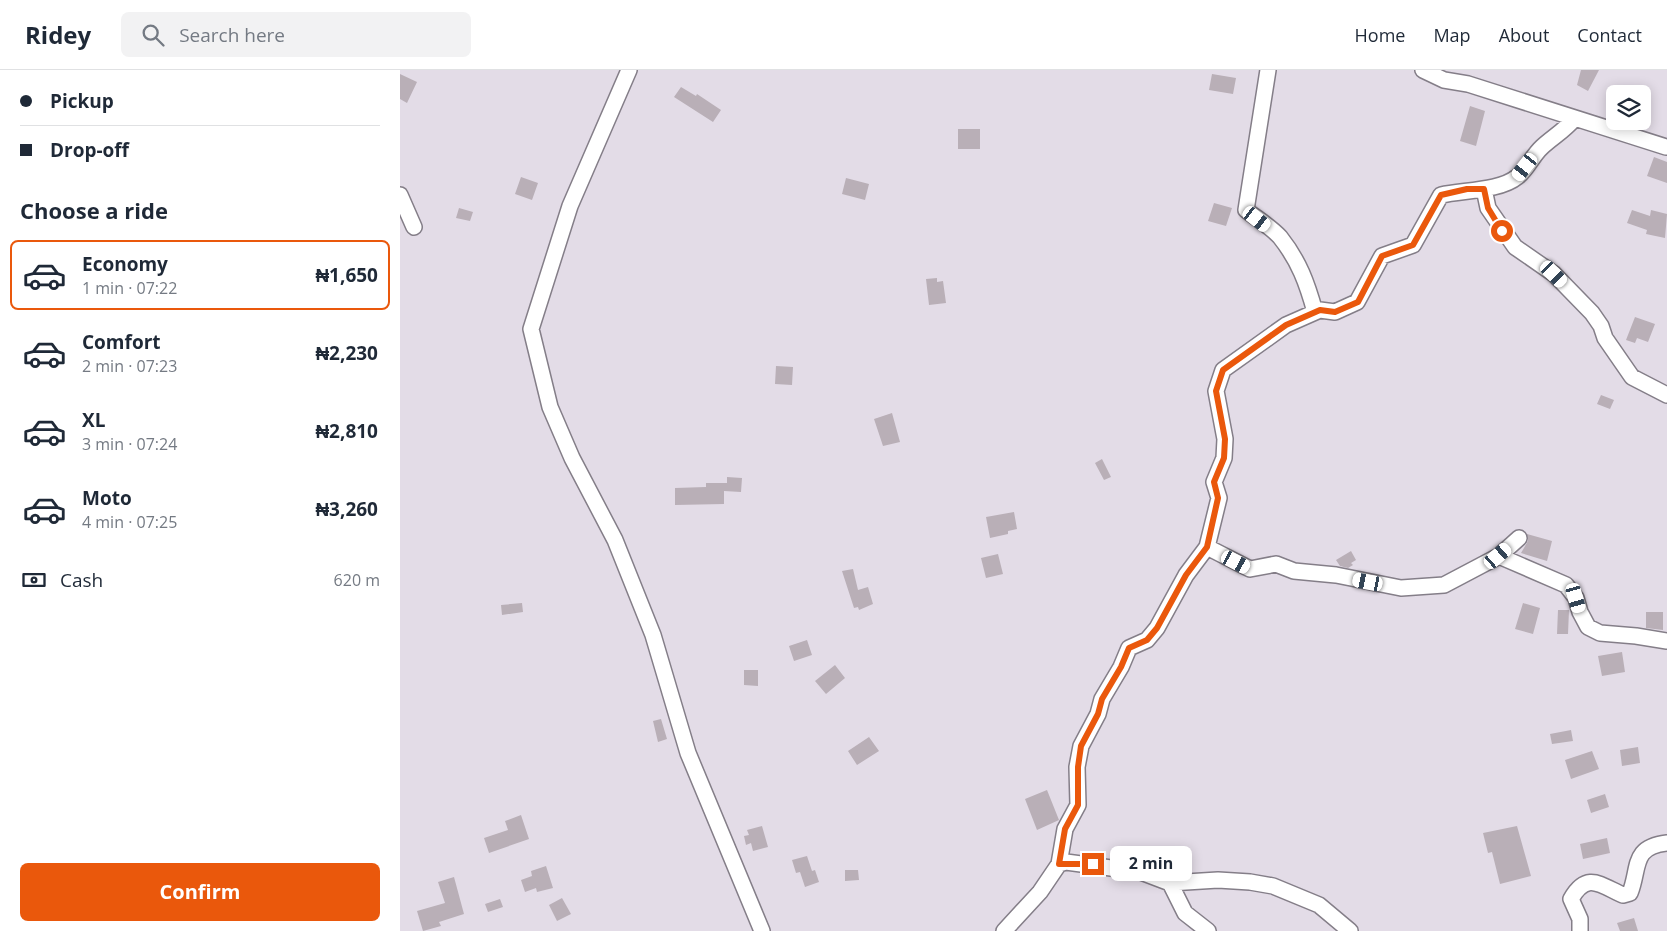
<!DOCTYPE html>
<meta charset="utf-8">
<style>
body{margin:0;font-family:"Open Sans",sans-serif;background:#f2f2f3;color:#1f2937;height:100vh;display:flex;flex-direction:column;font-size:19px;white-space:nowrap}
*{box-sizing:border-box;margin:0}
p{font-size:16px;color:#747a83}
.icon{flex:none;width:28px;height:28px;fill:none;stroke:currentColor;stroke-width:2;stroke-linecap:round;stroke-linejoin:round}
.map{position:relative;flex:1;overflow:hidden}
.panel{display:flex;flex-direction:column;background:#fff;width:400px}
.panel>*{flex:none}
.hud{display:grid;align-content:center;height:110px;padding:0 20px;background:#fff}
.controls{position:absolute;left:1206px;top:15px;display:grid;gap:10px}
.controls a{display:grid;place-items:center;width:45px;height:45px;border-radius:8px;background:#fff;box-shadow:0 2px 12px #0003;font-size:25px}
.end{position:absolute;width:22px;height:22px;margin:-11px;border:6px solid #ea580c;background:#fff;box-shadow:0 0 0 2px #fff}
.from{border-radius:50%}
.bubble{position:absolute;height:35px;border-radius:8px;background:#fff;box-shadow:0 2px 12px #0003;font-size:16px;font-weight:700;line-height:35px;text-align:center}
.car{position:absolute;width:15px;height:30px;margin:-15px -8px;border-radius:6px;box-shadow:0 0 4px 1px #0007;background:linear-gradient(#fff 24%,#345 0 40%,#fff 0 76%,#345 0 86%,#fff 0)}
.hud b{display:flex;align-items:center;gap:18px;height:48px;font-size:19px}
.hud b+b{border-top:1px solid #e0e1e3}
.hud i{width:12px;height:12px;background:#1f2937}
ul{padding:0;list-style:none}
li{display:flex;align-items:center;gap:15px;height:70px;margin:0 10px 8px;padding:0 10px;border:2px solid transparent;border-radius:8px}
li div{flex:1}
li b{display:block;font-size:19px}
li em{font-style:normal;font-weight:700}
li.current{border-color:#ea580c}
li>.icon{width:45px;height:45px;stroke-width:1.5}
h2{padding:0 20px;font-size:22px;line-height:60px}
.pay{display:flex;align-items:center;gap:12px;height:55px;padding:0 20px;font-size:19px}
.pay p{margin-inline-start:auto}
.button{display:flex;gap:10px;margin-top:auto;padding:10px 20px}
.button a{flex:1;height:58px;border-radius:8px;background:#ea580c;color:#fff;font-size:20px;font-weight:700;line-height:58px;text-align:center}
header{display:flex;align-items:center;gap:30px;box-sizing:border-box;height:70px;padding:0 25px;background:#fff;border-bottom:1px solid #e0e1e3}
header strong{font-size:24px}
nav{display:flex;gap:28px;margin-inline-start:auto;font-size:18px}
.search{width:350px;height:45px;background:#f2f2f3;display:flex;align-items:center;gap:12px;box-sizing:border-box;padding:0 18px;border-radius:8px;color:#747a83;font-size:19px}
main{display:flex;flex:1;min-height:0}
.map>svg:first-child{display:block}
.building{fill:#b9afb7}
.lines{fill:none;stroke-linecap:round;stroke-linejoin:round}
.minor-casing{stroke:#847e88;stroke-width:18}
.minor{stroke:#fff;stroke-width:15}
.route{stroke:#ea580c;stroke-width:6}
</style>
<header>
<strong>Ridey</strong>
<div class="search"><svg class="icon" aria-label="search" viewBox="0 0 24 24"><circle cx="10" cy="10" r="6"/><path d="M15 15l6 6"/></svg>Search here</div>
<nav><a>Home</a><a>Map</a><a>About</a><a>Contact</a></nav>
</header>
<main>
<section class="panel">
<div class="hud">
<b><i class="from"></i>Pickup</b>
<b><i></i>Drop-off</b>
</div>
<h2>Choose a ride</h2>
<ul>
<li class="current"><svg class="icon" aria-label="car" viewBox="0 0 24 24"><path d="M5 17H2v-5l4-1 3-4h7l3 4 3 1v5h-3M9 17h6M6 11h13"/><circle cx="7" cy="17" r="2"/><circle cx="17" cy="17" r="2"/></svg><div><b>Economy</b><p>1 min · 07:22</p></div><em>₦1,650</em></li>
<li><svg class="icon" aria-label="car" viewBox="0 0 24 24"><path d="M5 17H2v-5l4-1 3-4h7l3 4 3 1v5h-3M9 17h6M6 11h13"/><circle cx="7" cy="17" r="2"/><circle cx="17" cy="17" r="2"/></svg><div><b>Comfort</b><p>2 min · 07:23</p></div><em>₦2,230</em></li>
<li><svg class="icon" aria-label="car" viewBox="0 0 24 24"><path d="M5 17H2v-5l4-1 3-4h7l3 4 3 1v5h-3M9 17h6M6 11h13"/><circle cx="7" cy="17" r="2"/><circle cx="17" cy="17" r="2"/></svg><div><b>XL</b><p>3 min · 07:24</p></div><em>₦2,810</em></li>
<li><svg class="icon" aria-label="car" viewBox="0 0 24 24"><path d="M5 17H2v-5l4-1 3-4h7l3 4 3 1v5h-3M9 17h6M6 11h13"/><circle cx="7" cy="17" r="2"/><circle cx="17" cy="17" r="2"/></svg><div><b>Moto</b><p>4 min · 07:25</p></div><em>₦3,260</em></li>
</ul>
<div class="pay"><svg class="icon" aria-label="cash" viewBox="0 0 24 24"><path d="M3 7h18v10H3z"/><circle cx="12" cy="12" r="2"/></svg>Cash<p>620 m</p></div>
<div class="button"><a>Confirm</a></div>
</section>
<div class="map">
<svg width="1267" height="861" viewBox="0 0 1267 861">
<rect width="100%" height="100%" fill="#e3dce7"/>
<path class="building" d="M1181,0H1199L1188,21L1177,15Z
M0,4L17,12L7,33L0,29Z
M812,4L836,8L833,24L809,20Z
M281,17L296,26L297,24L321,40L313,52L274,27Z
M1070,36L1085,41L1076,76L1060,71Z
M558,59H580V79H558Z
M1254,87L1267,92V113L1247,106Z
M121,107L138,113L132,130L115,124Z
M446,108L469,114L465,130L442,124Z
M814,133L832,138L826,156L808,151Z
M59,138L73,142L70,151L56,148Z
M1232,140L1250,146L1251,140L1267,144L1265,168L1246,164L1247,160L1227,153Z
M537,208V212L543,211L546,233L529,235L526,209Z
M1235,247L1255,254L1248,272L1237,268L1235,273L1226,270Z
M376,296L393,297L392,315L375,314Z
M1201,325L1214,330L1210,339L1197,334Z
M492,343L500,372L483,376L474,349Z
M702,389L711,407L704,410L695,393Z
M327,407L342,408L341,422L324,421V434L275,435V418L306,417V413H327Z
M614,442L617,459L608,461V464L590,468L586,447Z
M1127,464L1152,471L1147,491L1121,483L1128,471Z
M951,481L956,490L951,493L953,495L948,498L940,496L936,490Z
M598,484L603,504L586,508L581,488Z
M453,499L458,520L468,517L473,534L459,540L458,537L454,538L442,501Z
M122,533L123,542L102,545L101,535Z
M1123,533L1140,538L1133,564L1115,559Z
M1158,540H1169L1168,564H1157Z
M1246,542H1263V560L1246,558Z
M407,570L412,585L394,591L389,576Z
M1222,582L1225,602L1202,606L1198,586Z
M435,595L445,608L426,624L415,611Z
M344,600H358V616L344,615Z
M261,649L267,669L258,672L253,651Z
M1171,660L1173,671L1152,674L1150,664Z
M469,667L479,681L457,695L448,681Z
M1238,677L1240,693L1222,696L1220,680Z
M1192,681L1199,699L1171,709L1165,690Z
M647,720L659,750L637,760L625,729Z
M1205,724L1209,737L1191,743L1187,730Z
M121,745L129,769L89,783L84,768L108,760L105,751Z
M362,756L368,777L353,781L351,773L346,775L344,766L349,765L347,760Z
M1117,756L1131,806L1100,814L1092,782L1088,783L1083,763Z
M1207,768L1210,783L1183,789L1180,774Z
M407,786L412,801L415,800L419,812L405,817L400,802L396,803L392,790Z
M146,796L153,818L137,822L136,818L125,822L121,810L132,806L131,801Z
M445,800H458L459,810L445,811Z
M54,807L64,844L39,852L41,856L23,861L17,841L45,833L38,812Z
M162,828L171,844L157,851L149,835Z
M100,829L103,837L88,842L85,834Z
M1234,848L1238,861H1220L1217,853Z"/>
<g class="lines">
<defs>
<path id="minor" d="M229,0L170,136L131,259L150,337L172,388L215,470L253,565L288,683L362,861
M868,0L846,140C856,148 871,157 880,167C899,191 907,213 915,242
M1023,0L1044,10L1068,14L1266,77
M1084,119L1088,138L1115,177L1154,204L1192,243L1201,256L1205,268L1232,307L1267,325
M0,125L14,157
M807,477L850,499L876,494L894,501L936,505L1001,518L1044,515L1099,486L1119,468
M1099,486L1166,515L1176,528L1180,542L1188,557L1200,563L1236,566L1267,571
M659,794L665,759L678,735L677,697L681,676L698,644L702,629L721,597L729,578L747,570L757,558L786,505L807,477L819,428L814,412L824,388L825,369L816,321L823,300L886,255L920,240L935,242L957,232L982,186L1013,175L1041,125C1063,120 1100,121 1117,107C1127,100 1132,86 1142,77C1153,67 1165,60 1174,49
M770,813L785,843L808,861
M604,861L640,822L659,794L666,792L741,802L770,813L818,810L850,812L873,816L919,835L950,861
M1180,861V849L1171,829C1187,801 1200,815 1223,825L1230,823C1240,798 1231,777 1267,773"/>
</defs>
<use href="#minor" class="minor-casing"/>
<use href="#minor" class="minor"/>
</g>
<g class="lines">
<path class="route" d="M693,794H659L665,759L678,735V697L681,676L698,644L702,629L721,597L729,578L747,570L757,558L786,505L807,477L818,428L814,412L824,388L825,369L816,321L823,300L886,255L920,240L935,242L958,232L982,186L1013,175L1041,125L1067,119H1084L1088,138L1102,161"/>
</g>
</svg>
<div class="controls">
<a><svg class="icon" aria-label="layers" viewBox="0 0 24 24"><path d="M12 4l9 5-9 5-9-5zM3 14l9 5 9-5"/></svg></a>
</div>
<i class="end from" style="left:1102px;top:161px"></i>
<i class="end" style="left:693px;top:794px"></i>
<div class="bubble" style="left:710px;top:776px;width:82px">2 min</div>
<i class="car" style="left:1125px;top:97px;rotate:218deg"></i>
<i class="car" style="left:857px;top:149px;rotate:128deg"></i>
<i class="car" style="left:1154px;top:204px;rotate:135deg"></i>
<i class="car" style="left:1098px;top:486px;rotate:49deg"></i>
<i class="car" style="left:836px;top:492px;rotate:118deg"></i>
<i class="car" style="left:968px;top:512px;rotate:281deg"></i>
<i class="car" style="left:1176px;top:528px;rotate:164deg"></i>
</div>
</main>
